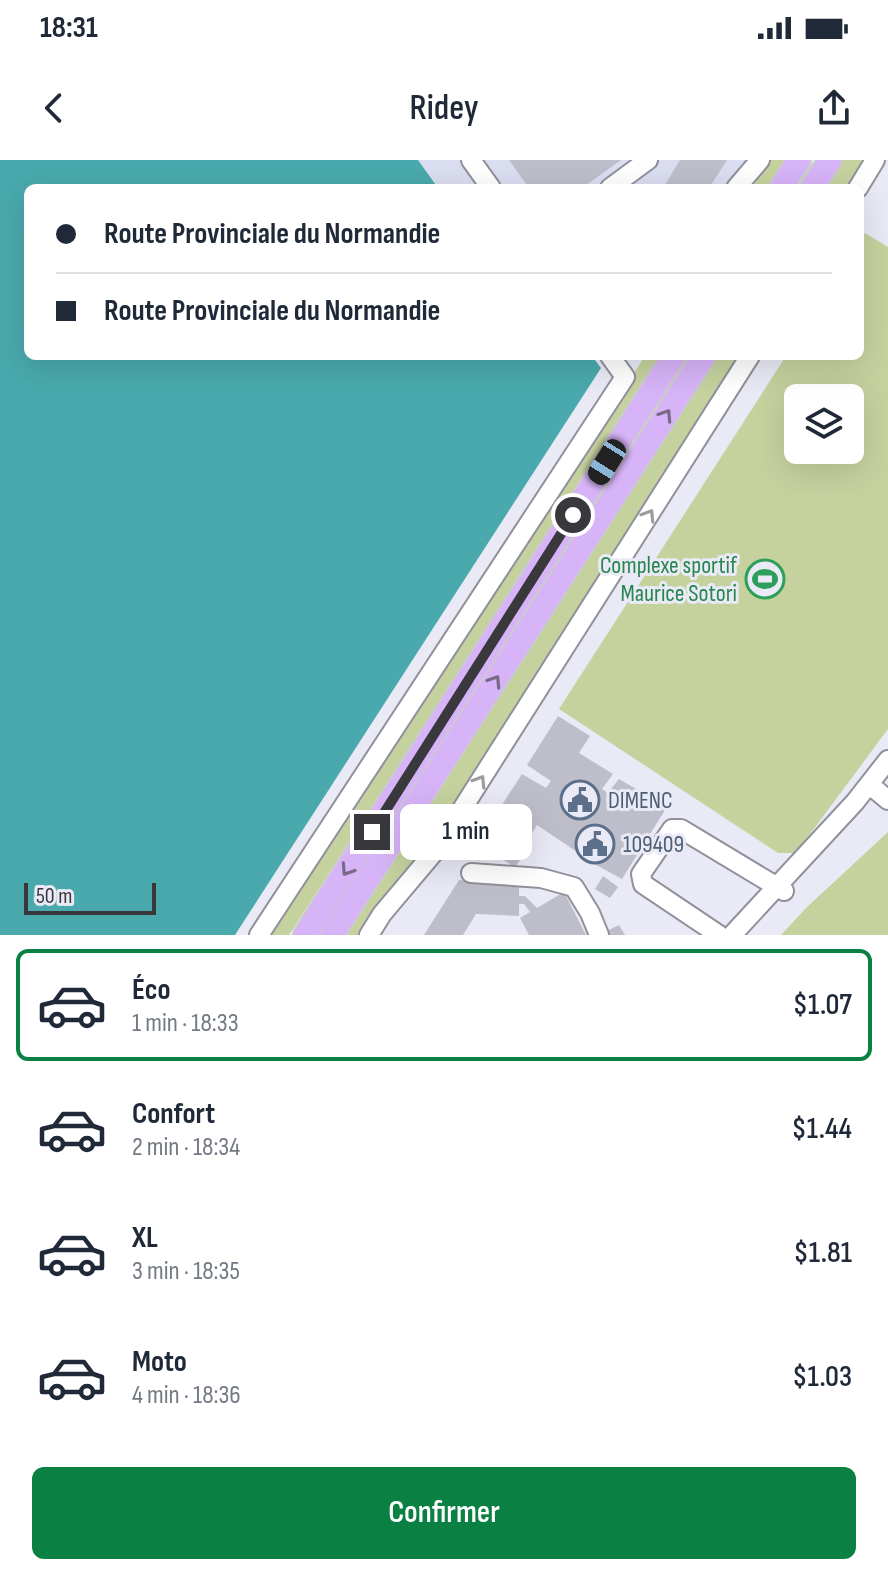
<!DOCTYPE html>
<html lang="fr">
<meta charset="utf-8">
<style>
body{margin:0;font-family:"Sofia Sans Condensed",sans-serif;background:#f6f6f7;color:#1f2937;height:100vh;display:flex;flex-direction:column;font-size:30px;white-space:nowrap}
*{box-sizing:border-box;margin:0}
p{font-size:26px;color:#747a83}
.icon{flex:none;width:44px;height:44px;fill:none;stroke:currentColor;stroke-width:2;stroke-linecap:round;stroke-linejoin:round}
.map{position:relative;height:775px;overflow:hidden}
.panel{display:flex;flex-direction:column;background:#fff;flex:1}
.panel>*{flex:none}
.banner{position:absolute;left:24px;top:24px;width:840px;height:176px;border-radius:12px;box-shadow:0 8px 32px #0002;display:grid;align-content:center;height:176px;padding:0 32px;background:#fff}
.buttons{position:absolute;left:784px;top:224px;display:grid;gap:16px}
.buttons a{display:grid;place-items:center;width:80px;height:80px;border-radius:12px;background:#fff;box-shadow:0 8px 32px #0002;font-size:40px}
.scale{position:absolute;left:24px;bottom:20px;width:132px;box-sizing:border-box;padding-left:8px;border:4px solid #38383d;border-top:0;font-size:22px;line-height:28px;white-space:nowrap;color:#38383d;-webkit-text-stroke:6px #e9eaf6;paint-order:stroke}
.end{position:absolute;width:36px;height:36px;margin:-18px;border:10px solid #38383d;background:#fff;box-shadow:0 0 0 4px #fff}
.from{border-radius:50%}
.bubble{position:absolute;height:56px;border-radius:12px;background:#fff;box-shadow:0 8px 32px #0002;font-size:26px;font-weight:600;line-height:56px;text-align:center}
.car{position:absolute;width:24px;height:48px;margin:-24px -12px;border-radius:10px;box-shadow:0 0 6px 2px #0007;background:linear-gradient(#222 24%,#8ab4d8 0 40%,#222 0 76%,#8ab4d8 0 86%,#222 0)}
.banner b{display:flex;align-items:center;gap:28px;height:76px;font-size:30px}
.banner b+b{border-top:2px solid #e0e1e3}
.banner i{width:20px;height:20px;background:#1f2937}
ul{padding:14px 0 0;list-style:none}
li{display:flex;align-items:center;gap:24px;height:112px;margin:0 16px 12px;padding:0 16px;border:4px solid transparent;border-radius:12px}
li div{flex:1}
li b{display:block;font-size:30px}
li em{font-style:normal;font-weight:600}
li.active{border-color:#0b8043}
li>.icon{width:72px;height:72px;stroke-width:1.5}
.action{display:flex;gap:16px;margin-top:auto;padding:16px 32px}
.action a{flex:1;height:92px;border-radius:12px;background:#0b8043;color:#fff;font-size:32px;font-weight:600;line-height:92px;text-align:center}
.status{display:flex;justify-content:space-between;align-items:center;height:56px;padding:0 40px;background:#fff;direction:ltr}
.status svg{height:22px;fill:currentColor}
header{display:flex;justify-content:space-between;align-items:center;height:104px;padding:0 32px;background:#fff;font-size:36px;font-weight:600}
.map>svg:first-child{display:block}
.built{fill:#dbddf0}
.green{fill:#c5d29e;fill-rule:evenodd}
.water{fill:#49a9ac}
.building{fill:#bdbeca}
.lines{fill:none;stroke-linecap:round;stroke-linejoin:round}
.minor-casing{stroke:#90919c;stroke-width:22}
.major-casing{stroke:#cbcbcd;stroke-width:26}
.minor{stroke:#fff;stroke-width:18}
.major{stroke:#d7b3f8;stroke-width:22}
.oneway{stroke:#786988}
.oneway2{stroke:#9c9c9e}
.route{stroke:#38383d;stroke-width:10}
.labels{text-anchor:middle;stroke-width:6;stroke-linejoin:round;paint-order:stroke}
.leisure-label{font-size:24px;fill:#27864d;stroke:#e9eaf6;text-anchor:end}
.service-label{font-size:24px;fill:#4e5e75;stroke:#e9eaf6;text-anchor:start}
</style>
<div class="status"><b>18:31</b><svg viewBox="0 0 49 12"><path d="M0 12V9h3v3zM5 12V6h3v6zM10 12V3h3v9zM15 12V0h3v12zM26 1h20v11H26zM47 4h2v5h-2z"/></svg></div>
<header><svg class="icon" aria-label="back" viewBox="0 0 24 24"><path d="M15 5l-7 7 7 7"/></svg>Ridey<svg class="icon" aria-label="share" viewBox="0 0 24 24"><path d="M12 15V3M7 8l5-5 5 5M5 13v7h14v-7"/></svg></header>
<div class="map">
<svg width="888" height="775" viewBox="0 0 888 775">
<rect width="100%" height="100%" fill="#e9eaf6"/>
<path class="built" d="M418,0H747L727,28H438Z"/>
<path class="green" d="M770,0H788L770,28H752Z
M841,0H869L850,28H824Z
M865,73L888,87V569L796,693H778L559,549L786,196H860V81ZM798,238H850V290H798Z
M645,196H663L289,775H268Z
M716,196H740L435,687L363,775H347Z
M888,672V775H781L807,747Z"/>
<path class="water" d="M0,0H418L438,28H28V196H555L557,198L560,196H592L601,208L235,775H0Z"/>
<path class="building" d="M509,0H621L582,28H529Z
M680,0H727L709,28H663Z
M558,556L590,576L579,593L613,614L602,629L608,633L619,619L667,647L622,719L587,700L596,683L590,680L580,694L537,665L527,682L492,660L522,614L546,628L551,621L527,605Z
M489,665L527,691L515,707L477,684Z
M603,716L618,727L610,738L595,729Z
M459,720L519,722V736H525L537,748L564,732L586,775H529L520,758L530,752L524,744H519V756L476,754L463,775H424Z
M619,765L625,775H599Z"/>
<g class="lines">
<defs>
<path id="minor" d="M471,0L491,28
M610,28L648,0
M736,28L760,0
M858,28L875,0
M876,630L888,640
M471,713L541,718L574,727L590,753L599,775
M259,775L625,217L610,196
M369,775L382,754L436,690L750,196
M719,775L643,724L641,714L672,669H681L784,731
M732,775L855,642L888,600"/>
<path id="major" d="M781,28L799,0
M812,28L830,0
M305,775L674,196
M332,775L704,196"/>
</defs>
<use href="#minor" class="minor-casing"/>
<use href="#major" class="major-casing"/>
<use href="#minor" class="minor"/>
<use href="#major" class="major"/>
</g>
<defs><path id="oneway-chevron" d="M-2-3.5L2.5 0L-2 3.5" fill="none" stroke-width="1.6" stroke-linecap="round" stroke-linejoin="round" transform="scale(2)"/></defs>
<g class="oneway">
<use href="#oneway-chevron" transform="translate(666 255) rotate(-57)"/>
<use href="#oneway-chevron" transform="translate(495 521) rotate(-57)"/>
<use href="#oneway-chevron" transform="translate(347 710) rotate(123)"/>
</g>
<g class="oneway2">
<use href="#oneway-chevron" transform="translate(649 355) rotate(-58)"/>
<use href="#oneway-chevron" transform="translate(480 621) rotate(-58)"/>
</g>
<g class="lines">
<path class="route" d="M372,672L573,355"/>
</g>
<defs>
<symbol id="stadium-ring" viewBox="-11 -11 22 22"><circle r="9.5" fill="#e9eaf6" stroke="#2e9e5b" stroke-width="1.5"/><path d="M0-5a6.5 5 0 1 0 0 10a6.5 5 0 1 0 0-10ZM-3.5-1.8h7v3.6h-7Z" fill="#2e9e5b"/></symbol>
<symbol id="civic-ring" viewBox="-11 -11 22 22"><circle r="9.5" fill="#e9eaf6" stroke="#5c6f8a" stroke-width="1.5"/><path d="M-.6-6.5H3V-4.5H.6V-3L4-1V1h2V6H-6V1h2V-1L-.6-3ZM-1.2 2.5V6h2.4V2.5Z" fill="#5c6f8a"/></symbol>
</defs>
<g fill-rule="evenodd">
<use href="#stadium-ring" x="743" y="397" width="44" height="44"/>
<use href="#civic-ring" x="558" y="618" width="44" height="44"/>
<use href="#civic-ring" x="573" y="662" width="44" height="44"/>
</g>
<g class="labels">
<g class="leisure-label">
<text x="737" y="413">Complexe sportif<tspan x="737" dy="28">Maurice Sotori</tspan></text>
</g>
<g class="service-label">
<text x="608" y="648">DIMENC</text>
<text x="623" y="692">109409</text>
</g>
</g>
</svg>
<div class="buttons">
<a><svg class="icon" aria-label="layers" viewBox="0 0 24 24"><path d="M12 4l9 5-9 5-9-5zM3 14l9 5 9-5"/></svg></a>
</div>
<div class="scale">50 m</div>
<i class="end from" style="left:573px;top:355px"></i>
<i class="end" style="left:372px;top:672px"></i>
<div class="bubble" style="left:400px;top:644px;width:132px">1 min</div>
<i class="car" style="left:607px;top:302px;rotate:212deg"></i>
<div class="banner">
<b><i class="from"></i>Route Provinciale du Normandie</b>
<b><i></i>Route Provinciale du Normandie</b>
</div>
</div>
<section class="panel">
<ul>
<li class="active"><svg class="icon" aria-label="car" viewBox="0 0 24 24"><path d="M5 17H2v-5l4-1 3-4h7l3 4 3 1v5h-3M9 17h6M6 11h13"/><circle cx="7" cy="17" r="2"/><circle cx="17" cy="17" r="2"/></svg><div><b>Éco</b><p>1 min · 18:33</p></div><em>$1.07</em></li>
<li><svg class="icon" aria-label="car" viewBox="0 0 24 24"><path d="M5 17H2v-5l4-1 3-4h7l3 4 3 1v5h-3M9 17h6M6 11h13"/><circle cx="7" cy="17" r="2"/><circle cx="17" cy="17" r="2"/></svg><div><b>Confort</b><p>2 min · 18:34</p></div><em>$1.44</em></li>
<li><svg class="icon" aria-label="car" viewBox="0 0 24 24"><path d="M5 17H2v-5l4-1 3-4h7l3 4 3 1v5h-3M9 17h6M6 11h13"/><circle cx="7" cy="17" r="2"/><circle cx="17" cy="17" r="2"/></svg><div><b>XL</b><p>3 min · 18:35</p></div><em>$1.81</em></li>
<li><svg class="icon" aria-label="car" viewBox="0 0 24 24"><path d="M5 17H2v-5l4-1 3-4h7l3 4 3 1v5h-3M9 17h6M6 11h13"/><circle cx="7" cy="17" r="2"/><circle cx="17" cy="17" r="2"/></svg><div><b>Moto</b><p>4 min · 18:36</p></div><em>$1.03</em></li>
</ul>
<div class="action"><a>Confirmer</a></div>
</section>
